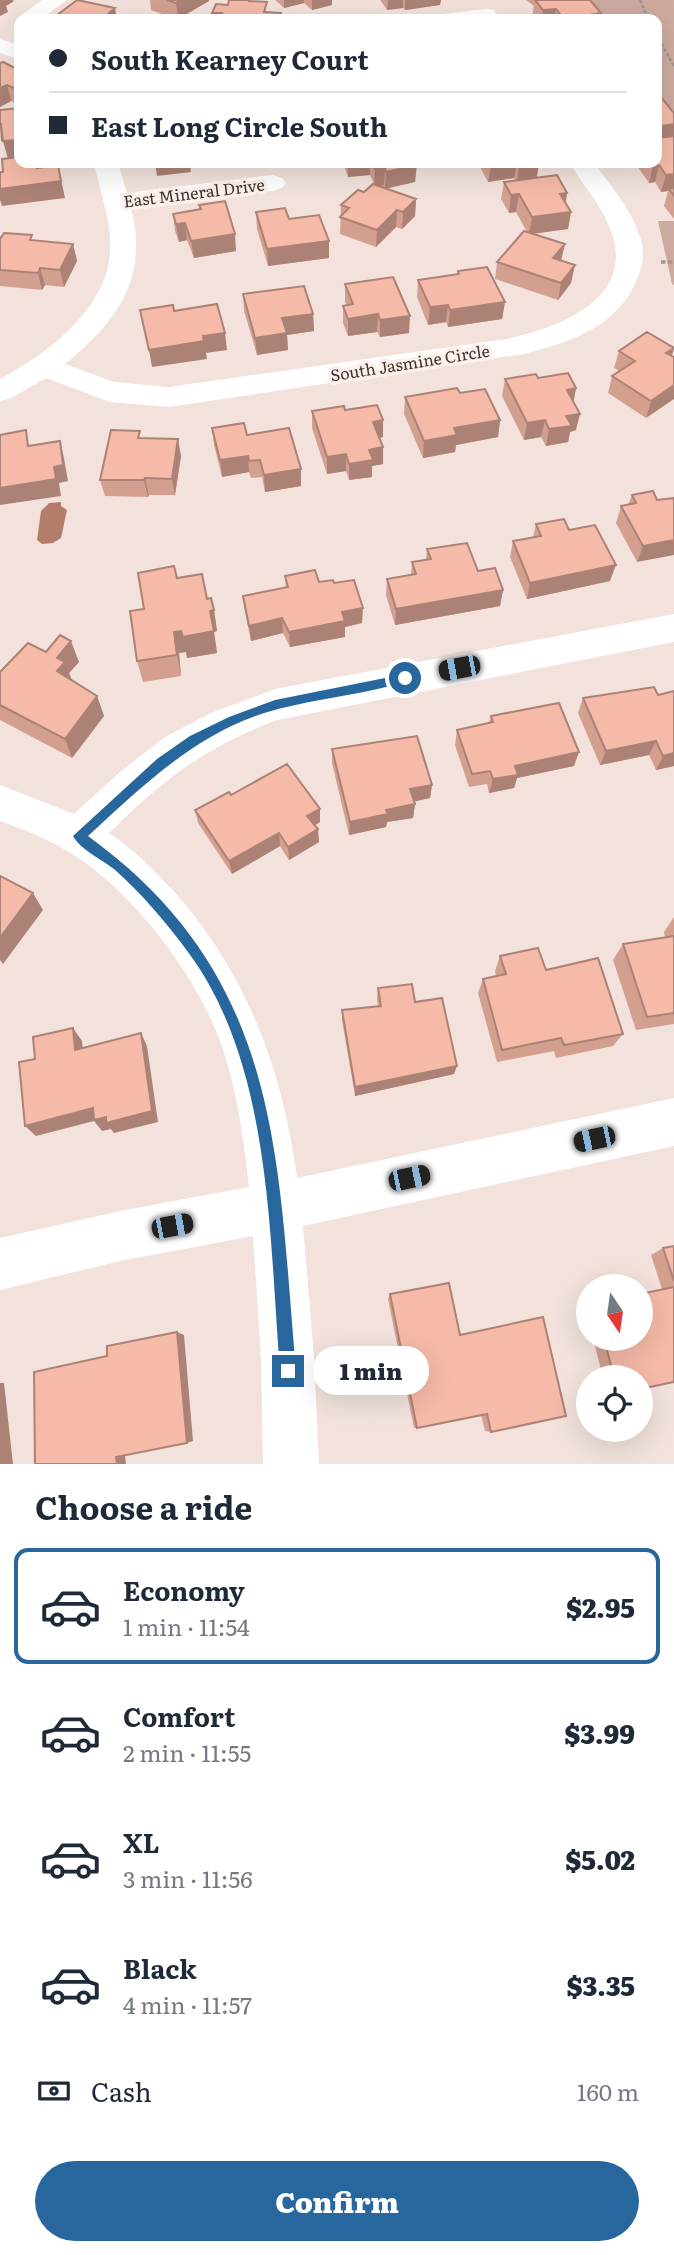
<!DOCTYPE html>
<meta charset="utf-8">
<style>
body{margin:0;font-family:Literata,serif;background:#f2f2f3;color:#1f2937;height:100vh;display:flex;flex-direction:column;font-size:26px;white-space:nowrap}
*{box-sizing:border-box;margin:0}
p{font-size:23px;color:#747a83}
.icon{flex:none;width:38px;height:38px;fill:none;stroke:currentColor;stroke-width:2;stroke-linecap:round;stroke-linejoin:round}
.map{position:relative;height:1464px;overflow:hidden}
.drawer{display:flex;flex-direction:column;background:#fff;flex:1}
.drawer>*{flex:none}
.hud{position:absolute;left:14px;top:14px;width:648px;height:154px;border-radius:14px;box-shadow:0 7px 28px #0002;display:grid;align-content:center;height:154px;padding:0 35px;background:#fff}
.needle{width:46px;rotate:167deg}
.fabs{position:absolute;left:576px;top:1274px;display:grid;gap:14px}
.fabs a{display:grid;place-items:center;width:77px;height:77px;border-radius:50%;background:#fff;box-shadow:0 7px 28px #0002;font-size:35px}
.end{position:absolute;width:32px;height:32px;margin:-16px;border:9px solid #28679e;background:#fff;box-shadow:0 0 0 4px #fff}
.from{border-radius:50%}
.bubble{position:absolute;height:49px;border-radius:24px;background:#fff;box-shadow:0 7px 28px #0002;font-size:23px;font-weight:800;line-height:49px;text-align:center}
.car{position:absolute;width:21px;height:42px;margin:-21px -10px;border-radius:9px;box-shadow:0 0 5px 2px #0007;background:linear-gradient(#222 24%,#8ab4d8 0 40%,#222 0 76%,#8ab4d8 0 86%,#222 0)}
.hud b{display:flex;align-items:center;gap:24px;height:66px;font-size:26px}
.hud b+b{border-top:2px solid #e0e1e3}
.hud i{width:18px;height:18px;background:#1f2937}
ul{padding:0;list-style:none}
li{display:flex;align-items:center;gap:21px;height:116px;margin:0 14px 10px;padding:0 21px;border:4px solid transparent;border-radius:14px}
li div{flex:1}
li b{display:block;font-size:26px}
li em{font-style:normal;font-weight:800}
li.current{border-color:#28679e}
li>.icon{width:63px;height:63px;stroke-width:1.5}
h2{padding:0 35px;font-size:32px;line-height:84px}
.pay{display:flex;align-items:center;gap:18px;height:77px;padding:0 35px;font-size:26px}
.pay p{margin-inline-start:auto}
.action{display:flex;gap:14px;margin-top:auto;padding:14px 35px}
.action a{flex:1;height:80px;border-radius:42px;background:#28679e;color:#fff;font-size:28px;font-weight:800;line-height:80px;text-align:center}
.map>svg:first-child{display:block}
.green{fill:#cdaa9f}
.water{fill:#b37d6c}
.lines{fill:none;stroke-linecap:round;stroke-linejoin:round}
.path-far1{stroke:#a19590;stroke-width:2.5;stroke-dasharray:3.5 2;stroke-linecap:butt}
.path{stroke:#a19590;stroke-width:3.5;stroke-dasharray:4.5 2.5;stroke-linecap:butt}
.street{fill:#fff;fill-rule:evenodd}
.wall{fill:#d3a090}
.shaded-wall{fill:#ac8276}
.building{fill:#f5baa8;stroke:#ac8276;stroke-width:2}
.route{fill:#28679e}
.labels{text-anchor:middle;stroke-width:7;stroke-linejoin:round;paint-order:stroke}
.far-street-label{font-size:16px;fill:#3b3432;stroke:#fef0eb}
</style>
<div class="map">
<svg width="674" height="1464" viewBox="0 0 674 1464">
<rect width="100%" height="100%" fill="#f3e2dc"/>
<path class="green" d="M588,0H674V124L656,97V19H603Z
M658,221H674V285L672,284Z"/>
<path class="water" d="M61,502V506L67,510L61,538L53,543L42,544L37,540L41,511L49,503Z"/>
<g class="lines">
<path class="path-far1" d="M640,0L648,19
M656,34L674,66"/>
<path class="path" d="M661,262H674"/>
<path class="street" d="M42,0H67L41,19H19V23L16,19Z
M486,9L494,10L497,15L494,19H439L442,14Z
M0,39L19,45V59L0,53Z
M94,163H118L127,193L273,175L282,178L286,183L282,188L273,191L131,208C149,277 118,321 65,364L114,382L169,387L506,339C554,329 632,302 613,237C605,209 584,187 570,163H594C611,186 631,209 640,237C645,252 643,265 637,279C618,327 570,342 524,354L169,407L110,402L46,378L11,398L0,401V379C46,355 107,309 110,252C112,221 100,193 94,163Z
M674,614V642L277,720C205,747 164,779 109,833C135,850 156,872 177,895C248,976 283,1072 297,1178L674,1098V1146L303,1226L314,1358L319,1464H263L261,1358L253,1236L120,1261L0,1290V1238L120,1211L249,1187C243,1134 236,1080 216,1031C191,969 133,894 77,857C53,841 27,831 0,821V785L74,814L120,772L165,737L211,713L275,689Z"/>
</g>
<path class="wall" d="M150,0H209V1L177,19L151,10Z
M249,0L268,12L281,13V19H213L212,13L228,5Z
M275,0H332V5L312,10L304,3L284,8Z
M380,0H441L440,5L405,10L403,8L387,10Z
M526,0H590L600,19H535L532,16L534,6Z
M0,63L19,70V105L11,101L0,107Z
M674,113V219L664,206L668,191L661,192L655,182L649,183L635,163H656Z
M343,163H416L415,182L386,188L416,199L415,216L402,229L396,227L376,247L340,234L341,205L364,192L374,184L370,175L348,177Z
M478,163H539L537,178L567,193L566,203L571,212L568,229L534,234L561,261L571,283L558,300L495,279L497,262L527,232L516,212L509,213L501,199L504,182L516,181L514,178L488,182Z
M199,205L236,251L194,258L187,240L179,242L175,231L173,214L200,210Z
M256,212L289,219L329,241V258L268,266L257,229Z
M0,239L34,240L73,244L77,261L64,287L45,285L42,290L0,286Z
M458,271L505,302L502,319L448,327L446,322L428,325L417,297L418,280L457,275Z
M345,284L409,333L380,337L377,332L348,336L343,323V306L347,305L345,302Z
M243,294L313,314L314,331L287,335L288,350L257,355L244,311Z
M674,348L646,418L608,393L612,376L620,371L614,368L619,351Z
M538,378L576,388L573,401L576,430L570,432L568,442L546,446L541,437L524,440L502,396L505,379Z
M460,393L500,420L498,437L456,445L455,452L423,458L404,414L405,397Z
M345,410L383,420V437L380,438L383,464L372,466V477L349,480L346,471L327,474L312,428V411Z
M212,428L247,435L301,469V486L265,492L262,477L251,478L249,472L222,477L214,445Z
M141,438L181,456L175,495H149L148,497L105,496L100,480Z
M632,495L657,500L674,498L637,562L616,523L621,506L628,505Z
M536,524L569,530L610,581L527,599L510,557L513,541L533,537Z
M427,549L478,571L503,590L500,606L395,625L386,595L387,579L411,575L412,562L426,560Z
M285,576L319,582L334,583L362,623L345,627V637L290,647L283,633L251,641L245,612L243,596L286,588Z
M177,578L207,599L214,610L217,631L214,632L217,653L187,658L186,652L179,653L181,676L143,682L137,661L144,609Z
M46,652L79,662L69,673L72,680L97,696L104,716L72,758L0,720V672Z
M674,691V766L656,770L649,755L600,765L578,713L583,698L658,695Z
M491,716L574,766L517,778L514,788L489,793L487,784L469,787L455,745L457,730L489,723Z
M332,749L432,785L430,798L414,801L415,804L413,818L387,822L386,827L349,835L332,763Z
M231,795L320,809V822L315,825L319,842L289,860L280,846L232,874L198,823L195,810Z
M674,917V1024L636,1030L613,960L623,944L665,937L664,932Z
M500,956L546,970L623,1034L613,1046L556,1058L554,1051L497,1062L478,993L483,979L496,976L495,971Z
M378,988L415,1002L454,1074L355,1096L342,1020V1010L378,1007L377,999Z
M674,1246V1382L640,1377H603L593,1339H640V1294L662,1289L651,1255L663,1248Z
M390,1294L460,1335L543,1317L491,1432L485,1431L481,1415L417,1428H414L388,1299Z"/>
<path class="shaded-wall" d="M0,0H13L14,1L6,6L8,12L0,16Z
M182,0H209V1L178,19L176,3Z
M284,0H304V3L284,8Z
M312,0H332V5L312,10Z
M388,0H403V8L387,10Z
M405,0H441L440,5L405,10Z
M115,8L117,19H102Z
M556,9L555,19H541L543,10Z
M601,13L600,19H565Z
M19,70V105L14,88L15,73Z
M7,85L11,101L0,107V88Z
M0,124H1L5,141H1Z
M674,124V141L656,143V127Z
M19,140V157L8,159L3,141Z
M37,163L40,172L58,165L65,198L2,206L0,200V189Z
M155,163H190L191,172L157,176Z
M348,163H370V175L348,177Z
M506,163H517L514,178L488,182L491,165Z
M539,163L536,180L517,183L519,166Z
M417,165L415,182L385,189L386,172Z
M659,165L655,182L649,183L653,166Z
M385,168L384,185L374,186L375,169Z
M674,174V190L669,189L668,191L661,192L666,175Z
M567,193L564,210L560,194Z
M519,194L516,212L509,213L511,195Z
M416,199L415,216L402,229L403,212Z
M397,210L396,227L376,247L377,230Z
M571,212L568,229L529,234L532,217Z
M185,223L187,240L179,242L176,224Z
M235,234L236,251L194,258L191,241Z
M329,241V258L268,266L267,249Z
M73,244L77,261L64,287L60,270Z
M565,244L561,261L553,258Z
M575,265L571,283L558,300L561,283Z
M40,268L45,285L42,290L38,273Z
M505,302L502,319L448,327L450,310Z
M448,305L446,322L428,325L430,307Z
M313,314L314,331L287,335L288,350L257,355L255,338L282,318Z
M378,314L377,332L348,336V319Z
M410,316L409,333L380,337V320Z
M225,333L227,350L206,353L207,359L152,367L149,350L203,336Z
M674,348L669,365L666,353Z
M674,385V399L646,418L651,401Z
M576,388L573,405L567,390Z
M580,414L576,430L570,432L568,442L546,446L549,429L566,416Z
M383,420V437L373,439V422Z
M500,420L498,437L456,445L455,452L423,458L424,441L454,428Z
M545,420L541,437L524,440L527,423Z
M178,439L181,456L175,495L172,479Z
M60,441L64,458L68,481L59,483L61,496L0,505V488L54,467Z
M383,447V464L372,466V477L349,480V464L369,450Z
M346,454V471L327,474V457Z
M248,456L249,472L222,477L220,460Z
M301,469V486L265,492L264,475Z
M145,478L149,495L148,497L144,480Z
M674,540V555L637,562L643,546Z
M616,565L610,581L527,599L530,583Z
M503,590L500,606L395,625L396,609Z
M363,608L362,623L345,627V637L290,647L289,632L342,612Z
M214,610L217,631L214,632L217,653L187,658L186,652L179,653L181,676L177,655L174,632L181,631L210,611Z
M282,618L283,633L251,641L249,626Z
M71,641L79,662L69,673L73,683L57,671V658Z
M97,696L104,716L72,758L65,739Z
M656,741L649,755L600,765L606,751Z
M579,752L574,766L517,778L514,788L489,793L493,779L515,766Z
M674,753V766L656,770L663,756Z
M432,785L430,798L408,803L410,789Z
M415,804L413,818L387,822L386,827L349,835L350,822L386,810Z
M320,809V822L308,829L307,816Z
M318,829L319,842L289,860L288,847Z
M279,833L280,846L232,874L229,861Z
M33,893L43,910L3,964L0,960V938Z
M73,1028L82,1041L84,1062L75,1050Z
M141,1033L147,1046L158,1122L114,1133L111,1129L102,1131L94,1121L36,1136L25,1126L93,1108Z
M457,1066L454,1074L355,1096V1087Z
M177,1332L184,1335L193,1441L187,1443Z
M0,1383H4L13,1464H0Z
M125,1456L126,1464H117L116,1457Z"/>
<path class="building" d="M77,0L115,8L102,19L95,17L92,19H52Z
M167,0H182L176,3Z
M229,0H249V1L267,2L264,12L281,13L279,19H219L222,13H212L216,4L228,5Z
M535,0H590L601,13L589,15L591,16L564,19L556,9L543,10Z
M3,62L19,70L15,73L19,75V86L14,88L7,85L0,88V63Z
M660,96L674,113V124L656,127V97Z
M19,108V140L3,141L1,124H0V110Z
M674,136V174L666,175L659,165L653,166L651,163H656V138Z
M19,157V163H37V168L58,165L61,181L0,189V172H3L2,159Z
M372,163H416L417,165L386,172L385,168L375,169Z
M489,163H506L491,165Z
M518,163H539L519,166Z
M557,175L567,193L560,194L571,212L532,217L519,194L511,195L504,182Z
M373,184L416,199L403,212L397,210L377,230L340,217L349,208L341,205L358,190L364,192Z
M674,188V196L669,189Z
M225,201L235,234L191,241L185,223L176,224L173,214L201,209L199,205Z
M285,208L289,219L319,215L329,241L267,249L256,212Z
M524,231L565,244L553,258L575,265L561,283L497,262Z
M4,233L32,235L30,240L73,244L60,270L40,268L38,273L0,270V239Z
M487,267L505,302L450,310L448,305L430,307L418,280L459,274L458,271Z
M393,277L410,316L380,320L378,314L348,319L343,306L353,304L345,284Z
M304,286L313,314L282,318L287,333L255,338L243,294Z
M217,304L225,333L203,336L204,341L149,350L140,310L173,305L174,311Z
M647,332L674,348L666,353L674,357V385L651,401L612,376L635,361L619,351Z
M568,373L576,388L567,390L580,414L566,416L572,426L549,429L545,420L527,423L505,379L536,374L538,378Z
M457,388L460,393L485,389L500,420L454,428L457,435L424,441L405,397Z
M377,405L383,420L373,422L383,447L369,450L373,460L349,464L346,454L327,457L312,411L344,406L345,410Z
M244,423L247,435L289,428L301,469L264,475L260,460L249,461L248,456L220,460L212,428Z
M26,430L28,446L60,441L63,465L54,467L56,479L0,488V435Z
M111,430L140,431L138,438L178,439L172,479L145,478L144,480H100Z
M653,491L657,500L674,498V540L643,546L621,506L636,503L632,495Z
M564,519L569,530L595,525L616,565L530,583L513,541L541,536L536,524Z
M467,543L478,571L495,568L503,590L396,609L387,579L416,574L412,562L431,559L427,549Z
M174,566L177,578L202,574L207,599L211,598L214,610L210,611L214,631L183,637L181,631L174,632L177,655L137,661L130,611L144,609L138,573Z
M315,570L319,582L333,580L334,583L354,580L363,608L342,612L345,621L289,632L282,618L249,626L243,596L288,587L285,576Z
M60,635L71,641L57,658L65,662L57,671L97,696L65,739L0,705V672L28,643L46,652Z
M654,687L658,695L674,691V753L663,756L656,741L606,751L583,698Z
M559,703L579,752L515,766L518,775L493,779L490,771L472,774L457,730L493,722L491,716Z
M417,736L432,785L410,789L415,804L386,810L388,814L350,822L332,749Z
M287,764L320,809L307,816L318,829L288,847L279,833L229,861L195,810L229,792L231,795Z
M0,876L33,893L0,938Z
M674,936V1013L647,1017L623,944Z
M538,948L546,970L598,958L623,1034L564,1045L561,1038L502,1050L483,979L506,974L500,956Z
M412,984L415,1002L442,998L457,1066L355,1087L342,1010L381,1006L378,988Z
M73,1028L75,1050L141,1033L152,1111L106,1123V1117L94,1120L93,1108L25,1126L19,1062L35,1059L33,1037Z
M674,1246V1281L663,1248Z
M449,1283L460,1335L543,1317L566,1416L491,1432L487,1414L417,1428L390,1294Z
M674,1287V1382L640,1389V1377H614L604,1339H640V1303H642L640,1294Z
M177,1332L187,1443L116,1457L117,1464H35L34,1372L107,1356V1346Z"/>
<path class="route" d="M405,674L411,678L409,681C366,694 321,698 278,709C200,729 145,784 88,836C282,977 277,1154 296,1371L294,1377L288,1379L283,1377L280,1371C269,1236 272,1065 188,952C166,922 142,894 114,869C101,859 81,850 73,836L157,759L190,736L229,717L275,700Z"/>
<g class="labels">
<g class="far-street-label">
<text transform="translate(194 193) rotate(-7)" y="6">East Mineral Drive</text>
<text transform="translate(410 363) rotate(-9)" y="6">South Jasmine Circle</text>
</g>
</g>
</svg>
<div class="fabs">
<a><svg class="needle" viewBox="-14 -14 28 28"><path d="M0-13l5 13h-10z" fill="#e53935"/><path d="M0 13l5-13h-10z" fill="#747a83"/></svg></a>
<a><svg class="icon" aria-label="locate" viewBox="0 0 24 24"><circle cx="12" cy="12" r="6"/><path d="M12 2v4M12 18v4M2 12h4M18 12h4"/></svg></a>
</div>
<i class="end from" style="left:405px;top:678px"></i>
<i class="end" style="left:288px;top:1371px"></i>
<div class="bubble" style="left:313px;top:1346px;width:116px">1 min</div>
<i class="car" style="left:459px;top:668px;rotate:259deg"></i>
<i class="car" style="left:594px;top:1139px;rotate:258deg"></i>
<i class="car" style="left:409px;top:1178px;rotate:78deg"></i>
<i class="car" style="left:172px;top:1226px;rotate:79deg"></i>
<div class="hud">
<b><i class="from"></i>South Kearney Court</b>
<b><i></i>East Long Circle South</b>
</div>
</div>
<section class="drawer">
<h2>Choose a ride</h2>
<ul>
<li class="current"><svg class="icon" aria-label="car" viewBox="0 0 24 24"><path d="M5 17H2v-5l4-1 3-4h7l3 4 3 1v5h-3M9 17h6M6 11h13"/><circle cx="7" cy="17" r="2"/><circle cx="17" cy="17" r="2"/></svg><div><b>Economy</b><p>1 min · 11:54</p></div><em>$2.95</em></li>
<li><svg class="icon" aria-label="car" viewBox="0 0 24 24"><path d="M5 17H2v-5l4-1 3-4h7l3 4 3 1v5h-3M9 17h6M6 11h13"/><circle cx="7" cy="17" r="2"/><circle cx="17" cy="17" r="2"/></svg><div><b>Comfort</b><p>2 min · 11:55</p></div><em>$3.99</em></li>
<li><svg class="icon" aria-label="car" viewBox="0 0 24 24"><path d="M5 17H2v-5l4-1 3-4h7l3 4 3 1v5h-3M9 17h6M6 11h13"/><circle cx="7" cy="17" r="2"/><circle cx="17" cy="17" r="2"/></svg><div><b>XL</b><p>3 min · 11:56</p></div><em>$5.02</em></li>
<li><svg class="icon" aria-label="car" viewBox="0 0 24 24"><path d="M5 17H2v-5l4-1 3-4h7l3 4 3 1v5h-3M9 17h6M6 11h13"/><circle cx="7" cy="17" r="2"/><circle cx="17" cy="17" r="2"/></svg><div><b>Black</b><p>4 min · 11:57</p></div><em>$3.35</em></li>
</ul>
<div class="pay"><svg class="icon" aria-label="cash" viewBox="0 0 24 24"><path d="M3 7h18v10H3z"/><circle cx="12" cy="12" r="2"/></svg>Cash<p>160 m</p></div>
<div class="action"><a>Confirm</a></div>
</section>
